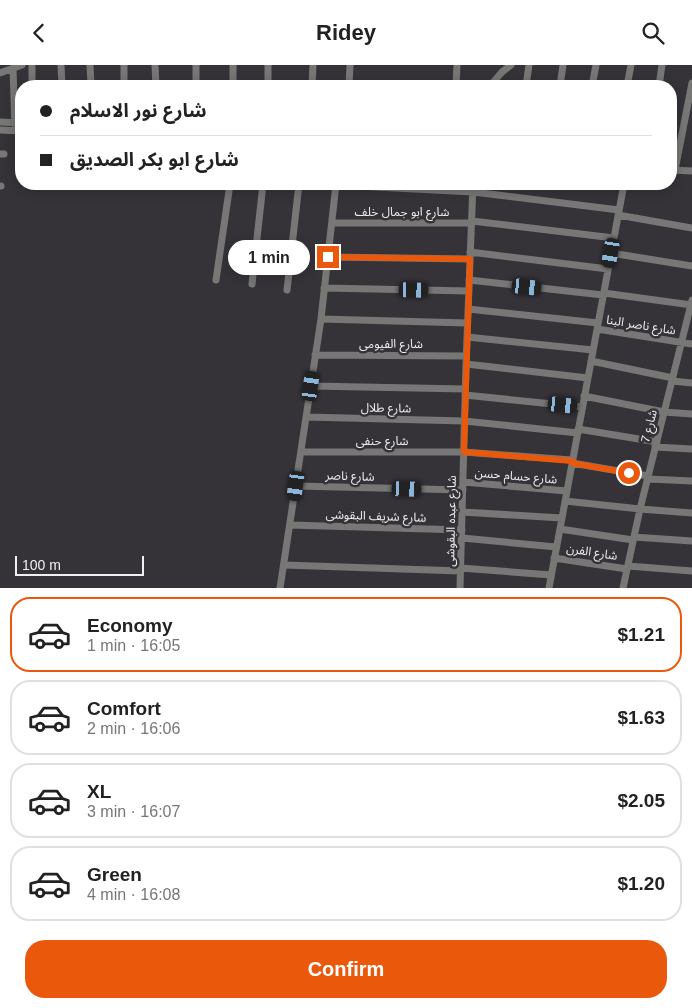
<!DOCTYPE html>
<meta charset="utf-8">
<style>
body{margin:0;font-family:Arial,"Noto Sans Arabic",sans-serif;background:#f6f6f6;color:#222;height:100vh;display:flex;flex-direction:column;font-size:19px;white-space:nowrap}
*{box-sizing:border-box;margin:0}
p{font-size:16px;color:#767676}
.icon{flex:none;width:28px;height:28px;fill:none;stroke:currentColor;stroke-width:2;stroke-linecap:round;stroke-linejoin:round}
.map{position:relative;height:523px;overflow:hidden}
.drawer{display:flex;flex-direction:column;background:#fff;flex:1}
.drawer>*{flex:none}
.guide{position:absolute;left:15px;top:15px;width:662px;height:110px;border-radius:20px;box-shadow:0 2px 12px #0003;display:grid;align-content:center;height:110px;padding:0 25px;background:#fff}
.scale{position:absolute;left:15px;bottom:12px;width:129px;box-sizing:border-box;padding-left:5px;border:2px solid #f1eff2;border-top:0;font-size:14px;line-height:18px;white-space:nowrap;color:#f1eff2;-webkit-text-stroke:4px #363338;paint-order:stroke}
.end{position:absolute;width:22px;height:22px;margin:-11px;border:6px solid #ea580c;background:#fff;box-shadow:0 0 0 2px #fff}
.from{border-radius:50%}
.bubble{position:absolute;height:35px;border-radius:18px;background:#fff;box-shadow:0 2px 12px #0003;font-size:16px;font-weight:600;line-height:35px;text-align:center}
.car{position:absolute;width:15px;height:30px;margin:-15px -8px;border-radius:6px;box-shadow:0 0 4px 1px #0007;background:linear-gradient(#222 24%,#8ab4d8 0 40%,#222 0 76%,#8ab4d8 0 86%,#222 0)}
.guide b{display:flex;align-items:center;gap:18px;height:48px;font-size:19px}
.guide b+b{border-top:1px solid #e0e0e0}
.guide i{width:12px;height:12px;background:#222}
ul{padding:9px 0 0;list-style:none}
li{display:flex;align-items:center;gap:15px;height:75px;margin:0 10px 8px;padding:0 15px;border:2px solid #e0e0e0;border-radius:20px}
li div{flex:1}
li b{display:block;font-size:19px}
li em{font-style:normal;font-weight:600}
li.active{border-color:#ea580c}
li>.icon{width:45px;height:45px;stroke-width:1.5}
.action{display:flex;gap:10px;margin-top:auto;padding:10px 25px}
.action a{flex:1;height:58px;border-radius:20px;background:#ea580c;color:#fff;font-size:20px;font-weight:600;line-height:58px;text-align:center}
header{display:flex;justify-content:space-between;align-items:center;height:65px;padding:0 25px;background:#fff;font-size:22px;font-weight:600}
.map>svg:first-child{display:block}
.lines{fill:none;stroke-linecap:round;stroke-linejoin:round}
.minor{stroke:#777775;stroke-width:7}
.route{stroke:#ea580c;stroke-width:6}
.labels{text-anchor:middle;stroke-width:5;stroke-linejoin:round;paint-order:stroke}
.street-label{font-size:12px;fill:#f1eff2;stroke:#363338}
</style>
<header><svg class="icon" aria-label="back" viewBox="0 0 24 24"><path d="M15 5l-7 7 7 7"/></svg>Ridey<svg class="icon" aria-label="search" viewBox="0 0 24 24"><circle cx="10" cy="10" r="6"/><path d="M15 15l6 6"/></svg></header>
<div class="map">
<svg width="692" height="523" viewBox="0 0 692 523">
<rect width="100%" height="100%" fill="#363338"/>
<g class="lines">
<path class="minor" d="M32,0V21
M61,0L62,21
M90,0L91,21
M124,0V21
M155,0L156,21
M196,0V21
M233,0V21
M13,3L15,65
M0,8L22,0
M268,21V0
M312,21L313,0
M349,21L350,0
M456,21L457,0
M490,21L502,7L511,0
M526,21L529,0
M560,21L563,0
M592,21L596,0
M627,21L631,0
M659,21L662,0
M0,57L21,58
M0,65L21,66
M0,89H4
M672,105L692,106
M675,105L692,18
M336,120L473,127L619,145
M0,121H1
M618,150L692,163
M472,156L614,173
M332,158H472
M470,187L608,204
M611,188L692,201
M328,192L470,194
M216,215L230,119
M469,215L603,230
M252,219L263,119
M324,223L469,226
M287,225L299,119
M604,228L692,240
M468,244L598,258
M321,254L467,258
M597,264L692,279
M467,272L593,285
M315,290L466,291
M591,296L673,313
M466,299L588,313
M672,316L692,318
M311,321L465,324
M465,330L582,342
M584,331L664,347L692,349
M306,352L464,356L578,368
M578,364L657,377
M655,382L692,384
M301,387H464L572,395
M572,398L648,411
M648,414L692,416
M463,417L567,426
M296,421L463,425
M565,436L640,444L692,448
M462,447L562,453
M290,460L462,465
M560,464L633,475
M634,472L692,476
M462,473L556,482
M554,493L627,504
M284,500L461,506
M628,501L692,506
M461,503L551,510
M280,523L321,254L336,119
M460,523L466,299L473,119
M549,523L624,119
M623,523L640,444L692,235"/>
</g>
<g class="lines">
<path class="route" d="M328,192L470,194L464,387L572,396V398L629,408"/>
</g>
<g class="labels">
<g class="street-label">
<text x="402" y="151">شارع ابو جمال خلف</text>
<text transform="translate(641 260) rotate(9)" y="4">شارع ناصر البنا</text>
<text x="391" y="283">شارع الفيومى</text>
<text transform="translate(386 343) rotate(1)" y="4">شارع طلال</text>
<text transform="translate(649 361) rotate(-76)" y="4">شارع 7</text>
<text x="382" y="380">شارع حنفى</text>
<text transform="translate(350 411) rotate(2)" y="4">شارع ناصر</text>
<text transform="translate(516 411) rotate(5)" y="4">شارع حسام حسن</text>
<text transform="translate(376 451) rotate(2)" y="4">شارع شريف البقوشى</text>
<text transform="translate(451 456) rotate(-89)" y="4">شارع عبده البقوشى</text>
<text transform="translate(592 487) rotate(9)" y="4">شارع الفرن</text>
</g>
</g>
</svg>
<div class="scale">100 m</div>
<i class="end from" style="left:629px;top:408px"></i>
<i class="end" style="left:328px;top:192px"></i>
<div class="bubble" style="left:228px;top:175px;width:82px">1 min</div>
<i class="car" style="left:611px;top:188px;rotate:190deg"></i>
<i class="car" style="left:527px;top:222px;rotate:96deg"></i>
<i class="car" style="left:414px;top:225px;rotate:91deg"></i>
<i class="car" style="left:311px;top:321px;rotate:8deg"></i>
<i class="car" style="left:563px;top:340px;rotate:96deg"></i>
<i class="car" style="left:296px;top:421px;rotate:188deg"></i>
<i class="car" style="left:407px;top:424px;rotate:92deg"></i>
<div class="guide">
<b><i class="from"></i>شارع نور الاسلام</b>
<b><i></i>شارع ابو بكر الصديق</b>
</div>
</div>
<section class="drawer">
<ul>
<li class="active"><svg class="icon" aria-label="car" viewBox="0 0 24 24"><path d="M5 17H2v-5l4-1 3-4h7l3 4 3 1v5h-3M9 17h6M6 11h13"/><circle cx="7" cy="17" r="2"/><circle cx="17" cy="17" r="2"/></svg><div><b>Economy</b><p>1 min · 16:05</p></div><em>$1.21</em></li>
<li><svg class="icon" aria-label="car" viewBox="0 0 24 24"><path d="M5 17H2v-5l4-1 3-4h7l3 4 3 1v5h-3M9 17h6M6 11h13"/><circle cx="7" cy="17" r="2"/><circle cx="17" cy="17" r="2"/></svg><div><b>Comfort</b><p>2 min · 16:06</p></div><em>$1.63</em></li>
<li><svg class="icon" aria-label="car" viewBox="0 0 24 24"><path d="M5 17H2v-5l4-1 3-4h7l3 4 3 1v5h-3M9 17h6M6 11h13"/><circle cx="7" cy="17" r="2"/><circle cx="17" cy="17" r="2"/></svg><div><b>XL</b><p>3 min · 16:07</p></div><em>$2.05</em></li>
<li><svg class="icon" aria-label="car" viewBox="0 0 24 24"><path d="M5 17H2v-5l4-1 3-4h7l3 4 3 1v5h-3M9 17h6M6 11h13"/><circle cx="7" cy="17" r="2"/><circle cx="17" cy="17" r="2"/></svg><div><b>Green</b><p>4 min · 16:08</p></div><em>$1.20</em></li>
</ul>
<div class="action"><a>Confirm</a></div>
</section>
